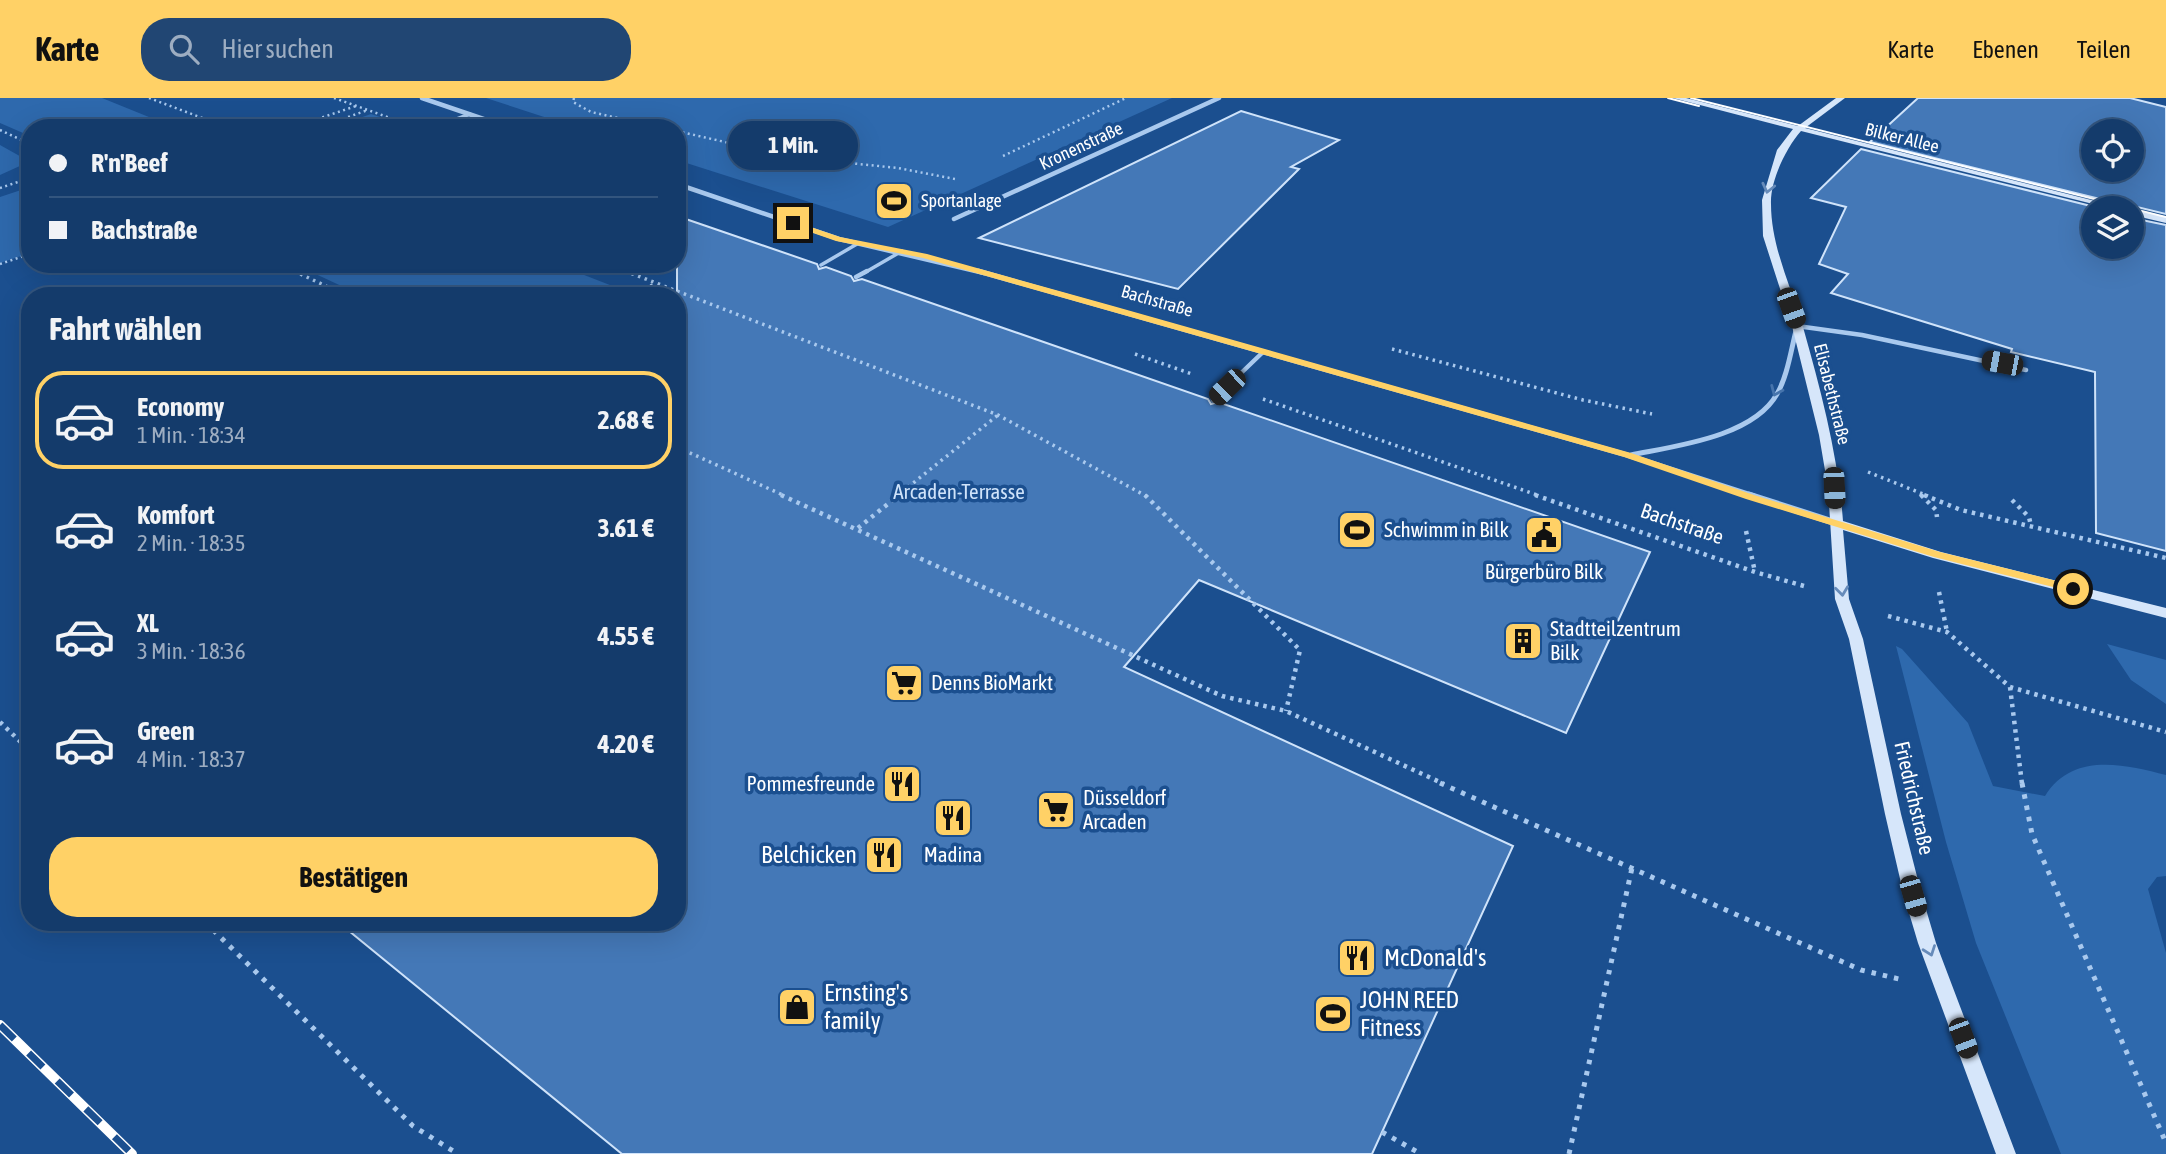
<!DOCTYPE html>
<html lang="de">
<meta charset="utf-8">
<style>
body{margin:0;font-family:"Asap Condensed",sans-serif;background:#214673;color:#f1f3f6;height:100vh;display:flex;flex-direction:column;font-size:26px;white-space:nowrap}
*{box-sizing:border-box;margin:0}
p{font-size:23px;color:#9dadc1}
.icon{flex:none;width:38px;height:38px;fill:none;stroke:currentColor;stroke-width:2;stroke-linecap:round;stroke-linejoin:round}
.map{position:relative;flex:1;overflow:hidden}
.sheet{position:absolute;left:21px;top:189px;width:665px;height:644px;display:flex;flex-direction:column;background:#143b6b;border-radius:28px;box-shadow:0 7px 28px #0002,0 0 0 2px #33557e}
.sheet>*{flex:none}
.hud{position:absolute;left:21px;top:21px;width:665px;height:154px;border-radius:28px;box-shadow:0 7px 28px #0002,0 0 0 2px #33557e;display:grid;align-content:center;height:154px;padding:0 28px;background:#143b6b}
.controls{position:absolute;left:2081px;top:21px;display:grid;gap:14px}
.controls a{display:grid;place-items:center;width:63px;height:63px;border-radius:50%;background:#143b6b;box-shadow:0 7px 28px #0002,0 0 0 2px #33557e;font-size:35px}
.end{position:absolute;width:32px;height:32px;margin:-16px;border:9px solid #ffd166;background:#111;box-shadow:0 0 0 4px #111}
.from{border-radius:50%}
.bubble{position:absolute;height:49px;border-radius:24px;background:#143b6b;box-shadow:0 7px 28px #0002,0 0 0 2px #33557e;font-size:23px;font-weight:700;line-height:49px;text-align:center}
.car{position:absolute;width:21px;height:42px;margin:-21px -10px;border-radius:9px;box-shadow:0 0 5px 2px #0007;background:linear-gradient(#222 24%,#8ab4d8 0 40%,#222 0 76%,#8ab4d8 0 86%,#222 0)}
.hud b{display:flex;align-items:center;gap:24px;height:66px;font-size:26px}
.hud b+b{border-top:2px solid #33557e}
.hud i{width:18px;height:18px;background:#f1f3f6}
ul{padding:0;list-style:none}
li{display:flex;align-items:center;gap:21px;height:98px;margin:0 14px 10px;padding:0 14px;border:4px solid transparent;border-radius:28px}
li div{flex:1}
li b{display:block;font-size:26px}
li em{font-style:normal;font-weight:700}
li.selected{border-color:#ffd166}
li>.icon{width:63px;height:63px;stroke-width:1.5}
h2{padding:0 28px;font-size:32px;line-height:84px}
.cta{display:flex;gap:14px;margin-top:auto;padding:14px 28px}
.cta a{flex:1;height:80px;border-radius:28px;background:#ffd166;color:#111;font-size:28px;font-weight:700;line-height:80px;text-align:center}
header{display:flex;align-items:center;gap:42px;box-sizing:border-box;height:98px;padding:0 35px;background:#ffd166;color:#111}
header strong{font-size:33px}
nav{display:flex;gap:38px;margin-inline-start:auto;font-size:24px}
.search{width:490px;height:63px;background:#214673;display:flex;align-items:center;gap:18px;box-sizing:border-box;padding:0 24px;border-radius:28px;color:#9dadc1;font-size:26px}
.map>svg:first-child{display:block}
.green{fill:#2e69ad}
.building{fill:#4478b7;stroke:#cfe3fa;stroke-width:2;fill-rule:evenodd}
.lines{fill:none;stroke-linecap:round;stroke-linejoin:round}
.path-far3{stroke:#a9c9ee;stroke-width:2.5;stroke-dasharray:2 3.5;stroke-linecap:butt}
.path-far2{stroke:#a9c9ee;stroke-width:3.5;stroke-dasharray:2.5 4.5;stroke-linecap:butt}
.path-far1{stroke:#a9c9ee;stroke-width:4.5;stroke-dasharray:3.5 5;stroke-linecap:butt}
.path{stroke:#a9c9ee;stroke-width:5;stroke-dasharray:4.5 7;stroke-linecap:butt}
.lane-far1{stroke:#a9c9ee;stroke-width:3.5}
.lane{stroke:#a9c9ee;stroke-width:4.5}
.street-far2{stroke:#a9c9ee;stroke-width:4.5}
.street-far1{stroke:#a9c9ee;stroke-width:5}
.street{stroke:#a9c9ee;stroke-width:7}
.secondary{fill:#d6e6fa;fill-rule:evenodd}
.tram{stroke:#fff;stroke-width:2}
.rail-casing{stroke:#fff;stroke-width:10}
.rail{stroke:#1b4f8f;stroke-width:7;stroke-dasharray:20;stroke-linecap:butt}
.oneway{stroke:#668bba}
.oneway2{stroke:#4674ac}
.route{fill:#ffd166}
.labels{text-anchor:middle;stroke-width:7;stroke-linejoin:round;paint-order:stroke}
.far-street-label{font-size:18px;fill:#fff;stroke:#1b4f8f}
.far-poi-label{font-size:18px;fill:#fff;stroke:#1b4f8f;text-anchor:start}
.park-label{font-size:21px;fill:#cfe3fa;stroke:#1b4f8f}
.street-label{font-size:21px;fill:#fff;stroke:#1b4f8f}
.poi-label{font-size:21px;fill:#fff;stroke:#1b4f8f;text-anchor:start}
.near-poi-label{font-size:24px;fill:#fff;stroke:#1b4f8f;text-anchor:start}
</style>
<header>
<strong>Karte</strong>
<div class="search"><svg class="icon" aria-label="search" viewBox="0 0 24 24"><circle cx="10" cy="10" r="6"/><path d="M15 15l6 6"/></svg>Hier suchen</div>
<nav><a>Karte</a><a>Ebenen</a><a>Teilen</a></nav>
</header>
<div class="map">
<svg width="2166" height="1056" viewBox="0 0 2166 1056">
<rect width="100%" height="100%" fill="#1b4f8f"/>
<path class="green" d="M0,0H102L176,30H30V38L0,25Z
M486,0H1172L888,129L677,62V30H578Z
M371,16L407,28L331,30Z
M0,47L25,61L22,67L0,77Z
M30,89V155L0,165V99Z
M294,166H556L638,198H363Z
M2107,546L2166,562V606L2131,582Z
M1896,548L1902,551L1968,625L1993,688L2045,698C2072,654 2124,666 2166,677V778L2157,779L2148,791L2166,855V1056H2061L1976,845L1946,744Z"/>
<path class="building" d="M1918,0H2130L2166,9V116L2133,108L2126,110L2124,107L1870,44ZM2093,33H2132V72H2093Z
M1241,13L1339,42L1291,69L1299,71L1178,191L979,140Z
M1861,51L2099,110H2093V149H2132V120L2166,127V453L2096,435L2095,274L2011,254L2012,251L1831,195L1848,176L1819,166L1846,109L1811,100Z
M677,118L817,166L819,171L826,169L851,178L854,183L862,181L1208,301L1211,306L1218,304L1650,454L1566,635L1199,482L1124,569L1513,748L1372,1056H622L338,824H677Z"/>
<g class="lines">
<path class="path-far3" d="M149,0L229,30
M334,0L396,22
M574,0L573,4L591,14L663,30
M542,24L562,30
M291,30L356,8
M317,30L368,12
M0,32L30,46
M677,33L790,59L898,70L955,81
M1003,58L1126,0
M0,90L30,80
M0,166L30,156
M279,166L298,175
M607,166L630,175"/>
<path class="path-far2" d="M294,173L347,198
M625,173L998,317L1146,398
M632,198L656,185
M1392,251L1583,302L1652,316
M1135,256L1192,276
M1263,301L1540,398
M677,349L785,398
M1868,374L1928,398
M1920,396L1922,398
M897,398L998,317"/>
<path class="path-far1" d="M781,397L1222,598L1286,613L1444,686
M1145,397L1300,552L1286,613
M1535,397L1755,474L1804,488
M1921,397L1936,412L1937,419
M1924,397L1961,412L2166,460
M2012,402L2029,419L2031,428
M858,430L899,397
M1746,433L1755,474
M1939,494L1947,534
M1888,518L1947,534L2010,589L2166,634
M2010,589L2022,686
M0,624L30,653"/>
<path class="path" d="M1440,685L1861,872L1899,881
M2022,685L2032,736L2166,1045
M205,824L413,1028L458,1056
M1382,1034L1421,1056
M1569,1056L1632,770"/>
<path class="lane-far1" d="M433,30L470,16
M821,167L857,146
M864,175L902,153"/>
<path class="lane" d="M856,179L867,173
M1797,228L1862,237L2026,272
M1213,302L1262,255"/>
<path class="street-far2" d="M422,0L510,30
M677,86L839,141L984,175
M954,121L1219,0"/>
<path class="street-far1" d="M978,173L1627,357L1754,398
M1631,357C1675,348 1753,339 1777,296C1788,277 1791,251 1797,229"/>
<path class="street" d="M1749,397L1836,425"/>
<path class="secondary" d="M1673,0H1686L1798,28L1836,0H1845L1805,30L2123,110H2109L1801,33C1786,50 1770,83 1771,106C1771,149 1791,188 1803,229C1821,293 1838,357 1843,423L1941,454L2166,510V520L1933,460L1843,432L1849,501L1863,541L1901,716L1922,798L1936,845L2016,1056H1996L1918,845L1904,798L1885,716L1849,541L1835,501L1828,390L1819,337L1792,228L1763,138L1762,102L1777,52L1793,31Z
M2132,111L2166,119V125L2132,117Z"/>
<path class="tram" d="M1668,0L1699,8
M1691,0L2166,119"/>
<defs>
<path id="rail" d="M0,927L132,1056"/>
</defs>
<use href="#rail" class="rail-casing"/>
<use href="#rail" class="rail"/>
</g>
<defs><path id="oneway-chevron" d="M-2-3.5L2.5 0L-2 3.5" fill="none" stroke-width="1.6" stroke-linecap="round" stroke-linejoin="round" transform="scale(1.75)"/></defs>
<g class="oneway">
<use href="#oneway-chevron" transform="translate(1768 90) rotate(103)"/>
<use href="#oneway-chevron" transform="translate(1842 493) rotate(83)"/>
<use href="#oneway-chevron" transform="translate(1930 853) rotate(70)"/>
</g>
<use class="oneway2" href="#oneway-chevron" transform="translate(1776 293) rotate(113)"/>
<path class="route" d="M793,123L840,139L927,156L1113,208L1631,355L1754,397L1940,454L2073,487L2078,491L2073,494L1934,459L1746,401L1624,359L923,160L836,143L790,127Z"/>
<defs>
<symbol id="stadium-square" viewBox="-11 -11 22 22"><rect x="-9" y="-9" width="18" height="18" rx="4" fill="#ffd166" stroke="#1b4f8f"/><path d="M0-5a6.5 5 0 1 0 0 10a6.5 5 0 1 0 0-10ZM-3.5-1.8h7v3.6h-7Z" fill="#111"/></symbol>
<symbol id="civic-square" viewBox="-11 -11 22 22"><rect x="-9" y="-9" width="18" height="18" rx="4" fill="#ffd166" stroke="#1b4f8f"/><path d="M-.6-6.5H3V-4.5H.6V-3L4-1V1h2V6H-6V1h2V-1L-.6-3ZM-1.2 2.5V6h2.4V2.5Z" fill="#111"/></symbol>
<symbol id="building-square" viewBox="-11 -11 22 22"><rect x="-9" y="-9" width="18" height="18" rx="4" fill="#ffd166" stroke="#1b4f8f"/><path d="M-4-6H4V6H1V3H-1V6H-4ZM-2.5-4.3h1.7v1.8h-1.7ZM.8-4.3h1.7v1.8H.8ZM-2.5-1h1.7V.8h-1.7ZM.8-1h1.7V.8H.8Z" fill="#111"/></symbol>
<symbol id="supermarket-square" viewBox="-11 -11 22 22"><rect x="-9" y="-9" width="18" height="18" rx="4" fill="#ffd166" stroke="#1b4f8f"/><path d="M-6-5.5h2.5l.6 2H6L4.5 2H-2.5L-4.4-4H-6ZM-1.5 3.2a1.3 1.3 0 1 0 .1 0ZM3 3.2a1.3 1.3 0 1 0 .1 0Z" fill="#111"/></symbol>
<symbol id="restaurant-square" viewBox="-11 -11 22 22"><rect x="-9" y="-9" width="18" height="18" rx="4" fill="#ffd166" stroke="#1b4f8f"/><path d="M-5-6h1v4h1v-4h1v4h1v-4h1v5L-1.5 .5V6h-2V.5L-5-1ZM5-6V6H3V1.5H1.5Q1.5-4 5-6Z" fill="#111"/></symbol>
<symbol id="shop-square" viewBox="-11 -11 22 22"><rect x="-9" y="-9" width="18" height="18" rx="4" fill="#ffd166" stroke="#1b4f8f"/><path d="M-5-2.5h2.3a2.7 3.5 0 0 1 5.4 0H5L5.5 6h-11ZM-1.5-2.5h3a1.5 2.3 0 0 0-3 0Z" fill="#111"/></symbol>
</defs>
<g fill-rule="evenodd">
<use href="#stadium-square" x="872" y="81" width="44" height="44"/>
<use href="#stadium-square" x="1335" y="410" width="44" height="44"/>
<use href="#civic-square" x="1522" y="415" width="44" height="44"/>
<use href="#building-square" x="1501" y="521" width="44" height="44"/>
<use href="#supermarket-square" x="882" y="563" width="44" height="44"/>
<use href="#restaurant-square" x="880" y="664" width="44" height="44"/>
<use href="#supermarket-square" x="1034" y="690" width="44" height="44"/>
<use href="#restaurant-square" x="931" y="698" width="44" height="44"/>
<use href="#restaurant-square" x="862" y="735" width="44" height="44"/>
<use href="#restaurant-square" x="1335" y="838" width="44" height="44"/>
<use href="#shop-square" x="775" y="887" width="44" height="44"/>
<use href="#stadium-square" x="1311" y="894" width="44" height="44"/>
</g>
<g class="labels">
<g class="far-street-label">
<text transform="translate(1902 40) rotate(14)" y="6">Bilker Allee</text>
<text transform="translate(1081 48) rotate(-25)" y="6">Kronenstraße</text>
<text transform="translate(1157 203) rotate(16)" y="6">Bachstraße</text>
<text transform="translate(1832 296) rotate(76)" y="6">Elisabethstraße</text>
</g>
<g class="far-poi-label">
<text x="921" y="109">Sportanlage</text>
</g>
<g class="park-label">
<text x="959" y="401">Arcaden-Terrasse</text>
</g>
<g class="street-label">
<text transform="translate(1682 426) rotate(19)" y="7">Bachstraße</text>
<text transform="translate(1914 700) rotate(77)" y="7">Friedrichstraße</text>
</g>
<g class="poi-label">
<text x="1384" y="439">Schwimm in Bilk</text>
<text x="1544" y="481" text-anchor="middle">Bürgerbüro Bilk</text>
<text x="1550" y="538">Stadtteilzentrum<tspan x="1550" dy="24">Bilk</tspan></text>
<text x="931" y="592">Denns BioMarkt</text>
<text x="875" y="693" text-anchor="end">Pommesfreunde</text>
<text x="1083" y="707">Düsseldorf<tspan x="1083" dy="24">Arcaden</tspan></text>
<text x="953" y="764" text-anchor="middle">Madina</text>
</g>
<g class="near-poi-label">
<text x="857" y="765" text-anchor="end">Belchicken</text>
<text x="1384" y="868">McDonald's</text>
<text x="824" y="903">Ernsting's<tspan x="824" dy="28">family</tspan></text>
<text x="1360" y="910">JOHN REED<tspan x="1360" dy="28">Fitness</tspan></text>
</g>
</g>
</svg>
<div class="controls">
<a><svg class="icon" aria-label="locate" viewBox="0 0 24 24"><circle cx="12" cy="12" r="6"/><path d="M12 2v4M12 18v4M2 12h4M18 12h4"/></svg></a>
<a><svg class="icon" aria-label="layers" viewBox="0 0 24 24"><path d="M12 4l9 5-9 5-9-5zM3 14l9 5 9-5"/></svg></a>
</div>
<i class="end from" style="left:2073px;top:491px"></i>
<i class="end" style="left:793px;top:125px"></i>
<div class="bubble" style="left:728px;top:23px;width:130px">1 Min.</div>
<i class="car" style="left:1791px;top:210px;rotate:160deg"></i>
<i class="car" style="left:2002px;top:265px;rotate:281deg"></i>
<i class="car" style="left:1227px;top:289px;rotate:226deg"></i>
<i class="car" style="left:1834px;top:390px;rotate:177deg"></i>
<i class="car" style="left:1913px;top:798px;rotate:164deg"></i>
<i class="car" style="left:1963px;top:940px;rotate:159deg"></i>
<div class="hud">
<b><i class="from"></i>R'n'Beef</b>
<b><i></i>Bachstraße</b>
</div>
<section class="sheet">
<h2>Fahrt wählen</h2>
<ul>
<li class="selected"><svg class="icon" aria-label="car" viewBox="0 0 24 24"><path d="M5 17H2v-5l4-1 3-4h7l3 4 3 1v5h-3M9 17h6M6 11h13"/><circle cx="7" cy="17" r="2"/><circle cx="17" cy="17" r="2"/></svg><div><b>Economy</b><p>1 Min. · 18:34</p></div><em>2.68 €</em></li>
<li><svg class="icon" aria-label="car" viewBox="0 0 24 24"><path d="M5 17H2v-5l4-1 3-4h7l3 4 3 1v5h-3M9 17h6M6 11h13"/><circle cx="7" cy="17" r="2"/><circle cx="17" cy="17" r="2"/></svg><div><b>Komfort</b><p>2 Min. · 18:35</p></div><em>3.61 €</em></li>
<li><svg class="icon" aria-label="car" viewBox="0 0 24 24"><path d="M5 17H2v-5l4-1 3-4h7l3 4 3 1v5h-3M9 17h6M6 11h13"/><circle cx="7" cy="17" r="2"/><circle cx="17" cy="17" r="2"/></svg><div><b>XL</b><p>3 Min. · 18:36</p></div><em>4.55 €</em></li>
<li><svg class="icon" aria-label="car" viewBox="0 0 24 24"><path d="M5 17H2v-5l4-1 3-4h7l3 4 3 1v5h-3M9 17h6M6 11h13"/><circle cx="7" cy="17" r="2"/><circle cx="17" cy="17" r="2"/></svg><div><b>Green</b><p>4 Min. · 18:37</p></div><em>4.20 €</em></li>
</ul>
<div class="cta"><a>Bestätigen</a></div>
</section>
</div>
